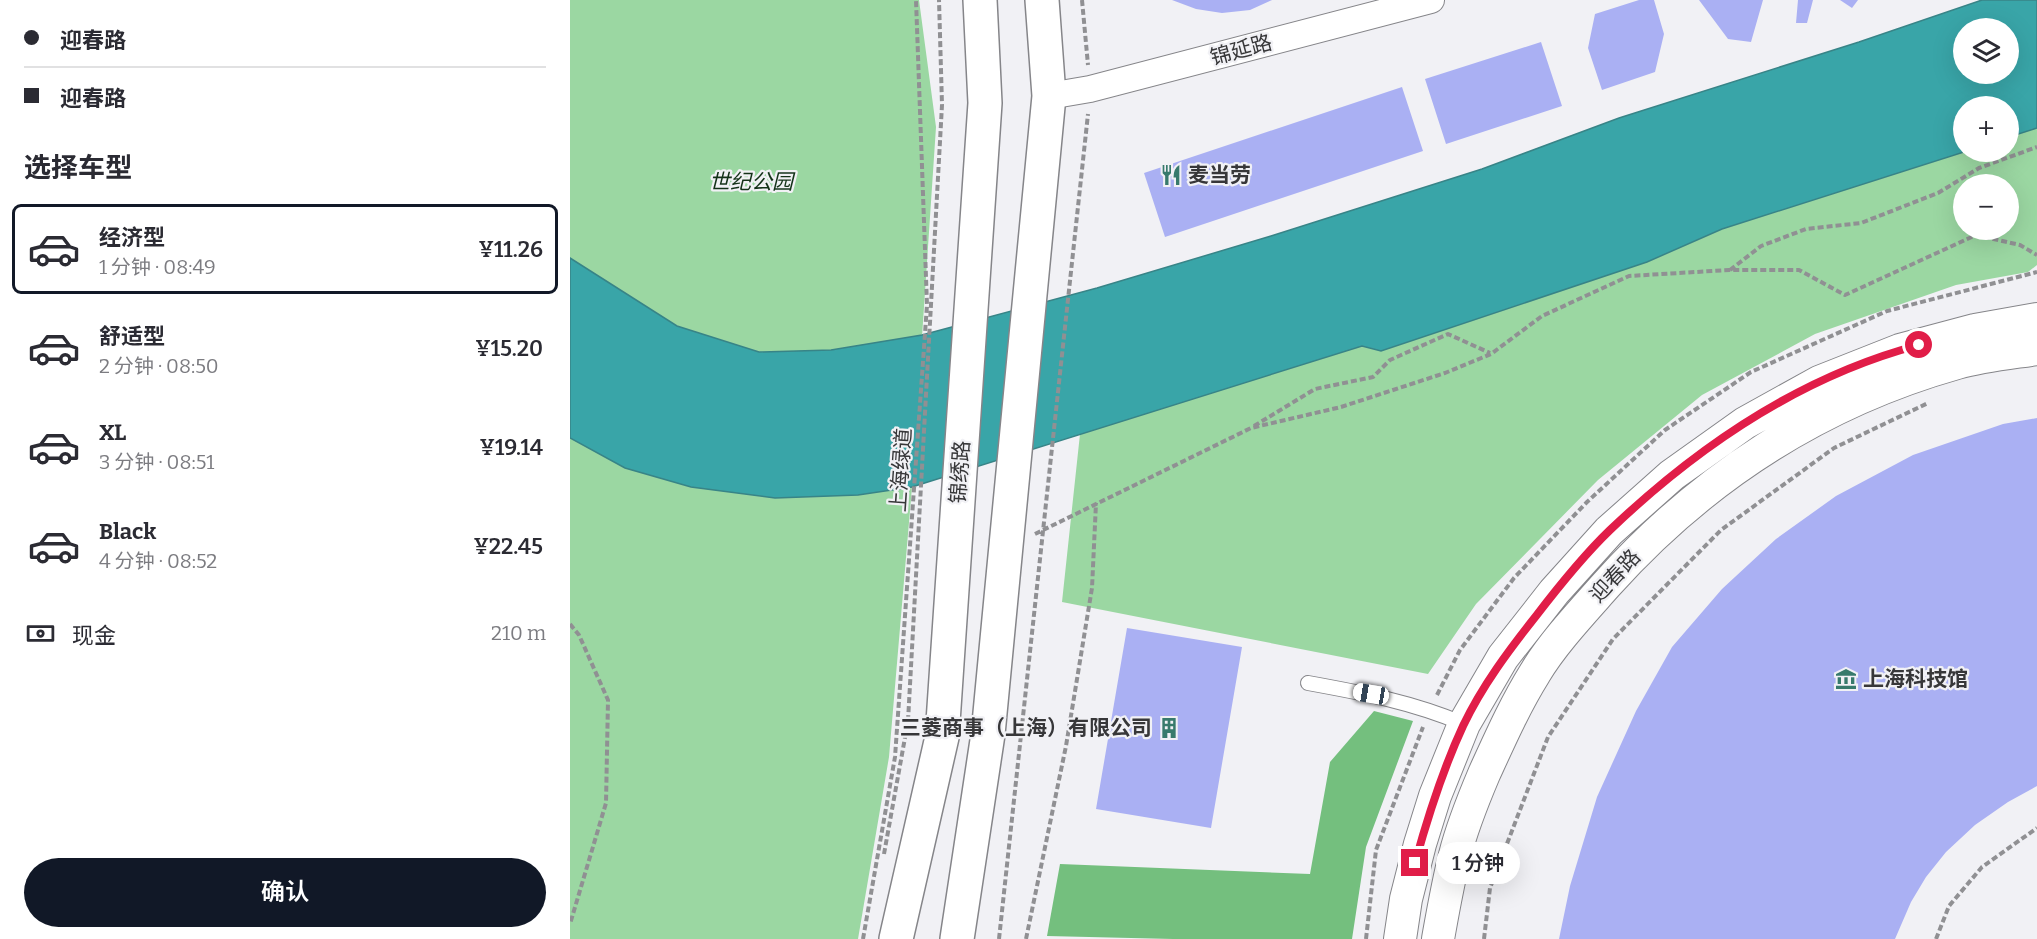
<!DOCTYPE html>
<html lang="zh">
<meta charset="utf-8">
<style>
body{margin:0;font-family:Bitter,"Noto Sans SC",serif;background:#f7f7f7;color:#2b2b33;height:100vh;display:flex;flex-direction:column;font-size:22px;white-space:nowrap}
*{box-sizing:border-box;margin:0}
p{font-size:20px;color:#7c7c81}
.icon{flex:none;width:33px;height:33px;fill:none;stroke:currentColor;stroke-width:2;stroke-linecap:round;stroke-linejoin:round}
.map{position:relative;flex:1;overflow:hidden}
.details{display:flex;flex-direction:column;background:#fff;width:570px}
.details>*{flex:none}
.banner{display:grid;align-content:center;height:132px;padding:0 24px;background:#fff}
.fabs{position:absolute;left:1383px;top:18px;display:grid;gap:12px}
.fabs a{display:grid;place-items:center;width:66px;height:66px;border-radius:50%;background:#fff;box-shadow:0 6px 24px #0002;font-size:30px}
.end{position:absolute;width:27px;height:27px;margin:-14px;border:8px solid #e11d48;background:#fff;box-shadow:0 0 0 3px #fff}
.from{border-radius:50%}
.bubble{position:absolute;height:42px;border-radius:21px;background:#fff;box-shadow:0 6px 24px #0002;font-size:20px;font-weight:600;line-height:42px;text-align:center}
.car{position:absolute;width:18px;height:36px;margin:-18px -9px;border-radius:8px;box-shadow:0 0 4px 2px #0007;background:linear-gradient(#fff 24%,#345 0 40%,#fff 0 76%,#345 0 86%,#fff 0)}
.banner b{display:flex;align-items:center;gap:21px;height:57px;font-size:22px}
.banner b+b{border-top:2px solid #e1e1e2}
.banner i{width:15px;height:15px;background:#2b2b33}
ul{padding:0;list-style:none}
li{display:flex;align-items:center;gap:18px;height:90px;margin:0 12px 9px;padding:0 12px;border:3px solid transparent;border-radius:9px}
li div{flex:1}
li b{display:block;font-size:22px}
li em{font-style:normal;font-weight:600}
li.active{border-color:#111827}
li>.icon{width:54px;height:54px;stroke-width:1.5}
h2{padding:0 24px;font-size:27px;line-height:72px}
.pay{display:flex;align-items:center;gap:15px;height:66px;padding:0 24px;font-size:22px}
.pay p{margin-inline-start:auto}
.cta{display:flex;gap:12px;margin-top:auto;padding:12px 24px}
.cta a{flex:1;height:69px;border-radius:36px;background:#111827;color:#fff;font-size:24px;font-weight:600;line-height:69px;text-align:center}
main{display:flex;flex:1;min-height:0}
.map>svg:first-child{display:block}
.green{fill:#9bd7a2;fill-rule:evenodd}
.forest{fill:#74bf7e}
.water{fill:#39a5a8;stroke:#388487;stroke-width:1.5;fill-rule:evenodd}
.building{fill:#aab0f3}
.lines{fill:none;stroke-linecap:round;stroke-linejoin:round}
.service-casing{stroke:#858589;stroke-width:16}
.minor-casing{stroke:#858589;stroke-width:28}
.tertiary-casing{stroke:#858589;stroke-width:34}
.secondary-casing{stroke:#858589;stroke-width:36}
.path{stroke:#909093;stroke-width:4;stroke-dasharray:6 3;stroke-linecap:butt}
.service{stroke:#fff;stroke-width:14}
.minor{stroke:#fff;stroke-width:26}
.tertiary{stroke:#fff;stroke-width:32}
.secondary{stroke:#fff;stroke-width:33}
.route{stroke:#e11d48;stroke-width:8}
.labels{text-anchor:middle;stroke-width:4.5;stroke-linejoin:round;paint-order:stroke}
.street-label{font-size:21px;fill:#373739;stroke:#f1f1f5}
.poi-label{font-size:21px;font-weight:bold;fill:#373739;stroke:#f1f1f5;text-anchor:start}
.park-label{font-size:21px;font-style:italic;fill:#133218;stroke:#f1f1f5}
</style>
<main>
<section class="details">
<div class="banner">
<b><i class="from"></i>迎春路</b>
<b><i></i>迎春路</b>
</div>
<h2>选择车型</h2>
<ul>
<li class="active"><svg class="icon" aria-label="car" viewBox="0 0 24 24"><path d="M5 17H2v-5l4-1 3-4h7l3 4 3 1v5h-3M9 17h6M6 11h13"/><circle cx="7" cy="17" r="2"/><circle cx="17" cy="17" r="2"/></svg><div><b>经济型</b><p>1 分钟 · 08:49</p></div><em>¥11.26</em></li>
<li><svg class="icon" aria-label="car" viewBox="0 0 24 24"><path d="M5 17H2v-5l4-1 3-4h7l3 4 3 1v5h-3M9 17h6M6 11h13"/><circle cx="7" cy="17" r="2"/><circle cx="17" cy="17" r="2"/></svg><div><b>舒适型</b><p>2 分钟 · 08:50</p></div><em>¥15.20</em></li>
<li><svg class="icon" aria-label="car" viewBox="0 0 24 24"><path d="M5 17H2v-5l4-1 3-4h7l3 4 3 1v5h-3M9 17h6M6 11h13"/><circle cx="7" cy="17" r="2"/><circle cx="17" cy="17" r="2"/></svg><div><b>XL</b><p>3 分钟 · 08:51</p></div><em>¥19.14</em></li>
<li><svg class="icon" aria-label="car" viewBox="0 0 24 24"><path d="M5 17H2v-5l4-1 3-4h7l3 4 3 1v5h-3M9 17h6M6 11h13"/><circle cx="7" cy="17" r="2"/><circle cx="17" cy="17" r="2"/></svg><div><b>Black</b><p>4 分钟 · 08:52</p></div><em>¥22.45</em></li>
</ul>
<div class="pay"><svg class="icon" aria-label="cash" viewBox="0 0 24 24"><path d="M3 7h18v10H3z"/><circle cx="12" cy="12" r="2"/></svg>现金<p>210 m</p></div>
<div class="cta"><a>确认</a></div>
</section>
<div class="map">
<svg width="1467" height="939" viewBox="0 0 1467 939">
<rect width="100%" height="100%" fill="#f1f1f5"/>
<path class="green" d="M0,0H349L366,127L342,487L319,757L288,939H0Z
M1467,128V265L1458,272L1386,285L1245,334L1132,395L1028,480L906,604L858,674L492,602L510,434L792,346L811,351L1077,262L1152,229L1394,152H1438L1439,137ZM1394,184H1438V230H1394Z"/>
<path class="forest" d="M804,711L843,721L796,847L782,939H603L477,936L490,864L740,874L760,762Z"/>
<path class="water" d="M1412,0H1467V128L1439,137L1438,106H1394V152L1152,229L1077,262L811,351L792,346L342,487L288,495L205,498L121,487L55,468L0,438V258L107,326L189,352L261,350L352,335L527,288L701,236L912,169L1049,118L1289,42ZM1394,28H1438V74H1394Z"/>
<path class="building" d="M602,0H702L680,10L652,13L626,9Z
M1069,0H1084L1094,34L1085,72L1032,90L1018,48L1025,14Z
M1129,0H1193L1181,42L1158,39Z
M1228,0H1243L1237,23H1226Z
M1270,0H1288L1282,8Z
M971,42L992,106L876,144L855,79Z
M832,87L853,151L595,237L574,173Z
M1467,418V786L1438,802L1405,825L1376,852L1356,877L1341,902L1325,939H989L1000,886L1027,797L1066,711L1102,647L1152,589L1206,539L1266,496L1343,455L1433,424Z
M557,628L672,647L641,828L526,809Z"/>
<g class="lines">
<defs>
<path id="service" d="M738,683C793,693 842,702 894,724"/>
<path id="minor" d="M479,96L520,89L861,0"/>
<path id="tertiary" d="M830,939L836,899L850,844L865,796L894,724L933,657L984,592L1039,531L1102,475L1175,423L1249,382L1330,350L1405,330L1467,319
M868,939C873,911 878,882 885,855C892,827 903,800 914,774C930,739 945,705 965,673C982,644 1013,611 1036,585C1131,479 1249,402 1387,363C1412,356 1441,353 1467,349"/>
<path id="secondary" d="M326,939L372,737L415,103L410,0
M387,939L418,734L479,96L472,0"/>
</defs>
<use href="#service" class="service-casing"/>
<use href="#minor" class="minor-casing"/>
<use href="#tertiary" class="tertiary-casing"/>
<use href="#secondary" class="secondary-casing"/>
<path class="path" d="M512,0L518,65
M1160,270L1191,246L1236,229L1291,223L1368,193L1409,168L1467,147
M684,426L745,389L803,377L820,360L878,334L920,353
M465,534L681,428L771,407L875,373L921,354L972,316L1059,276L1159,270H1229L1275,295L1406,235L1450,245L1467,255
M0,624L9,635L38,700L36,803L0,924
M867,695L890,650L944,578L1017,502L1095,430L1181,372L1317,311L1467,272
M314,854L338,721L372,105L369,0
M293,939L325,757L357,305L346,0
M429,939L518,114
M456,939L496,746L522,588L526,503
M796,939L806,850L853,727
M914,939L920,888L978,737L1043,639L1151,530L1264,448L1358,403
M1366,939L1379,906L1412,867L1467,828"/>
<use href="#service" class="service"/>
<use href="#minor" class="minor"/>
<use href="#tertiary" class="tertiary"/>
<use href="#secondary" class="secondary"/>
</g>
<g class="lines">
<path class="route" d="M845,863C858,816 873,769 893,726C912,686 939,650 966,616C989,586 1013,556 1040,530C1127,447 1232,376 1349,345"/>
</g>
<defs>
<symbol id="restaurant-bare" viewBox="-9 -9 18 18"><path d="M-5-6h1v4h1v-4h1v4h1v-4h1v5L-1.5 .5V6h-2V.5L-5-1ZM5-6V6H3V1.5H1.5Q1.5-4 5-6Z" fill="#377a6c" stroke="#f1f1f5" stroke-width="2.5" paint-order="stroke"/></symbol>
<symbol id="museum-bare" viewBox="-9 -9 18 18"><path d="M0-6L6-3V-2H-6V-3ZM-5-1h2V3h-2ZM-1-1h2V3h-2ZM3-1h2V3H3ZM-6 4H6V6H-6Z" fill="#377a6c" stroke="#f1f1f5" stroke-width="2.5" paint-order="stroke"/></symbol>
<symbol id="building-bare" viewBox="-9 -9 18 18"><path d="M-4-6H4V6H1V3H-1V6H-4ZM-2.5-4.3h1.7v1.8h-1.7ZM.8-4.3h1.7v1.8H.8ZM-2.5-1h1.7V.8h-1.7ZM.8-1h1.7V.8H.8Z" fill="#377a6c" stroke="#f1f1f5" stroke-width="2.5" paint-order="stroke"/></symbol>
</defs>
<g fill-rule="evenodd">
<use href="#restaurant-bare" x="586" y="160" width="30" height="30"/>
<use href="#museum-bare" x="1261" y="664" width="30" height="30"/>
<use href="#building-bare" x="584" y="713" width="30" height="30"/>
</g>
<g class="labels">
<g class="street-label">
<text transform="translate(671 50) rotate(-15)" y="7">锦延路</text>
<text transform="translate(331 470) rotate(-86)" y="7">上海绿道</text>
<text transform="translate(390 472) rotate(-86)" y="7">锦绣路</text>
<text transform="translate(1045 576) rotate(-47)" y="7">迎春路</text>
</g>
<g class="poi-label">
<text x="618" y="182">麦当劳</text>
<text x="1293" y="686">上海科技馆</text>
<text x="582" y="735" text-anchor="end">三菱商事（上海）有限公司</text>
</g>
<g class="park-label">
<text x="181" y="189">世纪公园</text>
</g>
</g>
</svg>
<div class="fabs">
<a><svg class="icon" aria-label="layers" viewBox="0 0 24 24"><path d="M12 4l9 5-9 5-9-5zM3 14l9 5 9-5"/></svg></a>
<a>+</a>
<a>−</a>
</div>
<i class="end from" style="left:1349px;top:345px"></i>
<i class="end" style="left:845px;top:863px"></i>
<div class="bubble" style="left:866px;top:842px;width:84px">1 分钟</div>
<i class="car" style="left:801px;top:694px;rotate:280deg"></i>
</div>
</main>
